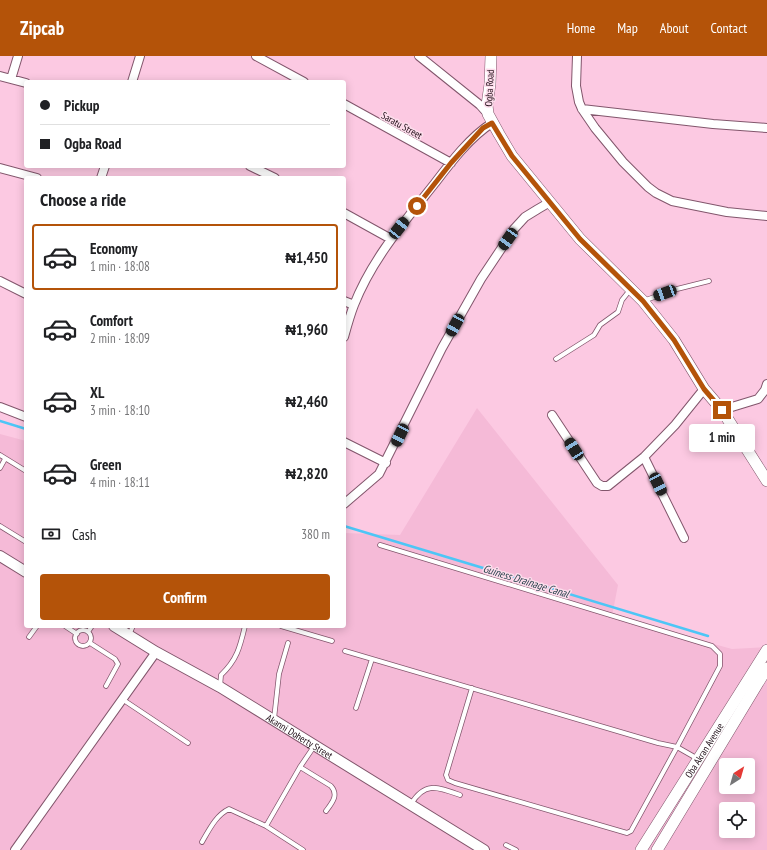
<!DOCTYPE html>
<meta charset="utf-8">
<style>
body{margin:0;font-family:"PT Sans Narrow",sans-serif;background:#f6f6f6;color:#202124;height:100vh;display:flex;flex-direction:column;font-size:15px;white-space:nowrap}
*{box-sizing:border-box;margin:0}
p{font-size:13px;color:#757577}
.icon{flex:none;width:22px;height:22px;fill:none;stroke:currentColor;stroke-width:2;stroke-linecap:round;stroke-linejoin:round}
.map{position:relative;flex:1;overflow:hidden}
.sheet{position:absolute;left:24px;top:120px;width:322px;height:452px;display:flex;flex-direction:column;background:#fff;border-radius:4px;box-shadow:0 2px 10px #0003}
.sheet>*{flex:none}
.top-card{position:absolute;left:24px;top:24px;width:322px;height:88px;border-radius:4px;box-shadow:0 2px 10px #0003;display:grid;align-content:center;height:88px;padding:0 16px;background:#fff}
.needle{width:26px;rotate:37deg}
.tools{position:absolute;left:719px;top:702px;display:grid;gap:8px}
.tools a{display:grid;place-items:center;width:36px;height:36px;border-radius:4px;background:#fff;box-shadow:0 2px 10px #0003;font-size:20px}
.end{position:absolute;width:18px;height:18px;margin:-9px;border:5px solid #b45309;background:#fff;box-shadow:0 0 0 2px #fff}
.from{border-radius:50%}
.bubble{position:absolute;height:28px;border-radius:4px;background:#fff;box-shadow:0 2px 10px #0003;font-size:13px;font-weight:700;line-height:28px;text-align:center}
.car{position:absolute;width:12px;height:24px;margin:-12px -6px;border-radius:5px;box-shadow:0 0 3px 1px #0007;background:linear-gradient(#222 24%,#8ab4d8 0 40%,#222 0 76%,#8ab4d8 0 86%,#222 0)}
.top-card b{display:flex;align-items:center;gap:14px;height:38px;font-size:15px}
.top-card b+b{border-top:1px solid #e0e0e0}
.top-card i{width:10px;height:10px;background:#202124}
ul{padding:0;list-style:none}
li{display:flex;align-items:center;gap:12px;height:66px;margin:0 8px 6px;padding:0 8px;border:2px solid transparent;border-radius:4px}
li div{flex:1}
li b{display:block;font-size:15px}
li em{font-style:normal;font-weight:700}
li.active{border-color:#b45309}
li>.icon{width:36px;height:36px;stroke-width:1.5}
h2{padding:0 16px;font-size:18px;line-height:48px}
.pay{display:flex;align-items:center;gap:10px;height:44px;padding:0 16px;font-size:15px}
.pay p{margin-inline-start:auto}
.primary-button{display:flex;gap:8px;margin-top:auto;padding:8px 16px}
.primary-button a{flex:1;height:46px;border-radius:4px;background:#b45309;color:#fff;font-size:16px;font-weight:700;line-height:46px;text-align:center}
header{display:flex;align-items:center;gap:24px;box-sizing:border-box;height:56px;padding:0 20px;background:#b45309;color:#fff}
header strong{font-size:19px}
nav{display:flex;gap:22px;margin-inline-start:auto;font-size:14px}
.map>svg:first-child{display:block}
.built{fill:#f5bad7;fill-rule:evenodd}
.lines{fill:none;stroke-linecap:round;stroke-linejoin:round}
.stream{stroke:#4dc6f6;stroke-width:2.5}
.service-casing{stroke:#82566c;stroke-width:5.5}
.minor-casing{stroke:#82566c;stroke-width:10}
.tertiary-casing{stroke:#82566c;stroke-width:12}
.secondary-casing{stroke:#82566c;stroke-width:12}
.service{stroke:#fff;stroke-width:4}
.minor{stroke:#fff;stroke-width:8}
.tertiary{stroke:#fff;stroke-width:10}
.secondary{stroke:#fff;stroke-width:11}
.route{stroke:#b45309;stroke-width:5}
.labels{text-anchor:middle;stroke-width:3;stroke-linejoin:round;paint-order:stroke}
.street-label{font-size:10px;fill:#1e0d16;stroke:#fdddec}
.water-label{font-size:11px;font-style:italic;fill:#2a444f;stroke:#fdddec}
</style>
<header>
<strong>Zipcab</strong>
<nav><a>Home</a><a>Map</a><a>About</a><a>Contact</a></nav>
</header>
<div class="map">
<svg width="767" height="794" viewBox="0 0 767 794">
<rect width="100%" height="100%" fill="#fcc9e2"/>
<path class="built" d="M477,352L618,529L612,560L732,593L767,591V794H0V378L26,385V570H344V477L400,479ZM726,709H748V731H726ZM726,753H748V775H726Z"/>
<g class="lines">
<path class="stream" d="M0,365L26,373
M344,470L708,580"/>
<defs>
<path id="service" d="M643,245L677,233L709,225
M556,303L594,279L600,269L618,256L622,244L630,234
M0,399L26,415
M0,412L5,403
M0,470L26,486
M380,489L712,590L720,598V610L677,691L631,775L627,777L455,727L448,724L446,719L472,632
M65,570L77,578
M281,570L332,585
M75 582a8 8 0 1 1 16 0a8 8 0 1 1-16 0Z
M88,576L92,570
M129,579L133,570
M29,581L37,570
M90,587L115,603L118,608L106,630
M345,595L658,687L677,691L698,703
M220,631L221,619C237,604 240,591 245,570
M122,643L188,687
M356,652L372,603
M274,663L279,618L288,587
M300,711L331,730C339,739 332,747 326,755
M411,748C425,725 438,731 460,739
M266,770L300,711L315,689
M202,786C209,774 216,759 229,753L266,770L303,794
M506,789L516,794"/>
<path id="minor" d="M256,0L304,26
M419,0L480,49L488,58
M577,0L576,30L579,46L582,53L595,72L623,106L648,131L656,137L672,145L727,156L767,160
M0,20L26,27
M11,23L18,0
M132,26L140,0
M344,48L451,107
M582,53L713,68L767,72
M250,110L275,122
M0,112L37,122
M101,122L105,110
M344,157L391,183
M0,225L26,238
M344,245L354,249
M344,281C347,270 350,259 354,249C372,203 405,165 435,127C451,106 470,81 492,67
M0,351L26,361
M722,354L758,343L765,334L767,328
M552,359L597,427L602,430H608L644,401L675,369L704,333
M344,386L386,407
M644,401L684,482
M344,448L379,418L442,292L481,223L501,193L514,173L525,161L538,153L550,146
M15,794L156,596"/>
<g id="tertiary">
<path d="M0,500L26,516"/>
<path id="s1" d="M114,570L156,596L220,631L484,794"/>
</g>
<g id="secondary">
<path d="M491,0L490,28L487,49L488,58L499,78L512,100L580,183L643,245L674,284L704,333L722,354L767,425"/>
<path id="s2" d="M641,794L767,594"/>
<path d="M657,794L767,612"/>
</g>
</defs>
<use href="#service" class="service-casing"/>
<use href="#minor" class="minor-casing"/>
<use href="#tertiary" class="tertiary-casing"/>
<use href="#secondary" class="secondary-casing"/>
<use href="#service" class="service"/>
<use href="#minor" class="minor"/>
<use href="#tertiary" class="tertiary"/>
<use href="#secondary" class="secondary"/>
</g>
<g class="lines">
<path class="route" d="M417,150L451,107L483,72L492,67L512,100L580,183L643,245L674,284L704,333L722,354"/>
</g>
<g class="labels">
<g class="street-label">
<text transform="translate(489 32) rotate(-87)" y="4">Ogba Road</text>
<text transform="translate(402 69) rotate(29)" y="4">Saratu Street</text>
<text dy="4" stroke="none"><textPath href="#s1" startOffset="216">Akanni Doherty Street</textPath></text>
<text dy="4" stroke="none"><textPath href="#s2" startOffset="118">Oba Akran Avenue</textPath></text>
</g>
<g class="water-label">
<text transform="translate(526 525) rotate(17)" y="4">Guiness Drainage Canal</text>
</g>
</g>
</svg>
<div class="tools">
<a><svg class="needle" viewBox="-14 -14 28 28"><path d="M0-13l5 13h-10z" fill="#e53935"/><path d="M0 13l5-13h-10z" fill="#757577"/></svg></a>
<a><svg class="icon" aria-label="locate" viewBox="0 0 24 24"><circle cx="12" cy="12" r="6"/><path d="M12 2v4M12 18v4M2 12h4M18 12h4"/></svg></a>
</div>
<i class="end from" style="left:417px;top:150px"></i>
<i class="end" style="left:722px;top:354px"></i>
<div class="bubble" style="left:689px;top:368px;width:66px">1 min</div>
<i class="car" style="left:399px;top:172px;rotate:38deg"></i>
<i class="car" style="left:508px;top:183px;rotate:215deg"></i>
<i class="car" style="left:665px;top:237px;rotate:250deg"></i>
<i class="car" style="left:455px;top:269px;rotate:209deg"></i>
<i class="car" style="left:400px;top:379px;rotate:206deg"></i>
<i class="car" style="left:574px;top:393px;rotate:327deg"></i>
<i class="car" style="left:658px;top:428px;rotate:154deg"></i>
<div class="top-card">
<b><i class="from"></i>Pickup</b>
<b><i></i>Ogba Road</b>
</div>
<section class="sheet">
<h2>Choose a ride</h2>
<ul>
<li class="active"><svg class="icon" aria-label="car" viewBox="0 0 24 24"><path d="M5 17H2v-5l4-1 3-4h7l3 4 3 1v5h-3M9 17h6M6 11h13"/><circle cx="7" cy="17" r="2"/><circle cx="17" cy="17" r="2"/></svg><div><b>Economy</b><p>1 min · 18:08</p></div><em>₦1,450</em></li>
<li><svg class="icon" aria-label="car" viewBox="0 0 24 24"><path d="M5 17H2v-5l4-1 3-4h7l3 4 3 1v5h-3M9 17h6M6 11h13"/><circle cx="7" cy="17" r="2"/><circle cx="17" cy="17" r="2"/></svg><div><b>Comfort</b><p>2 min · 18:09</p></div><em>₦1,960</em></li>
<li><svg class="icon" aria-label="car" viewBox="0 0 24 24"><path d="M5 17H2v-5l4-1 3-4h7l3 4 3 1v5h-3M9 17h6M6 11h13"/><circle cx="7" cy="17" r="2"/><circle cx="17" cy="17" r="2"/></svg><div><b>XL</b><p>3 min · 18:10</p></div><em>₦2,460</em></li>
<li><svg class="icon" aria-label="car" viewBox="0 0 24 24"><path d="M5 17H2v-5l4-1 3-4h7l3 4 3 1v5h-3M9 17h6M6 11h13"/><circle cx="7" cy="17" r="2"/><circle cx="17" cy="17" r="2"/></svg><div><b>Green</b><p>4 min · 18:11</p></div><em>₦2,820</em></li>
</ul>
<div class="pay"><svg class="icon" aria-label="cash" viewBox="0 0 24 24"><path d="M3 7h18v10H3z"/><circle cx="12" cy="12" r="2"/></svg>Cash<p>380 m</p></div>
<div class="primary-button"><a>Confirm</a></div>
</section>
</div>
